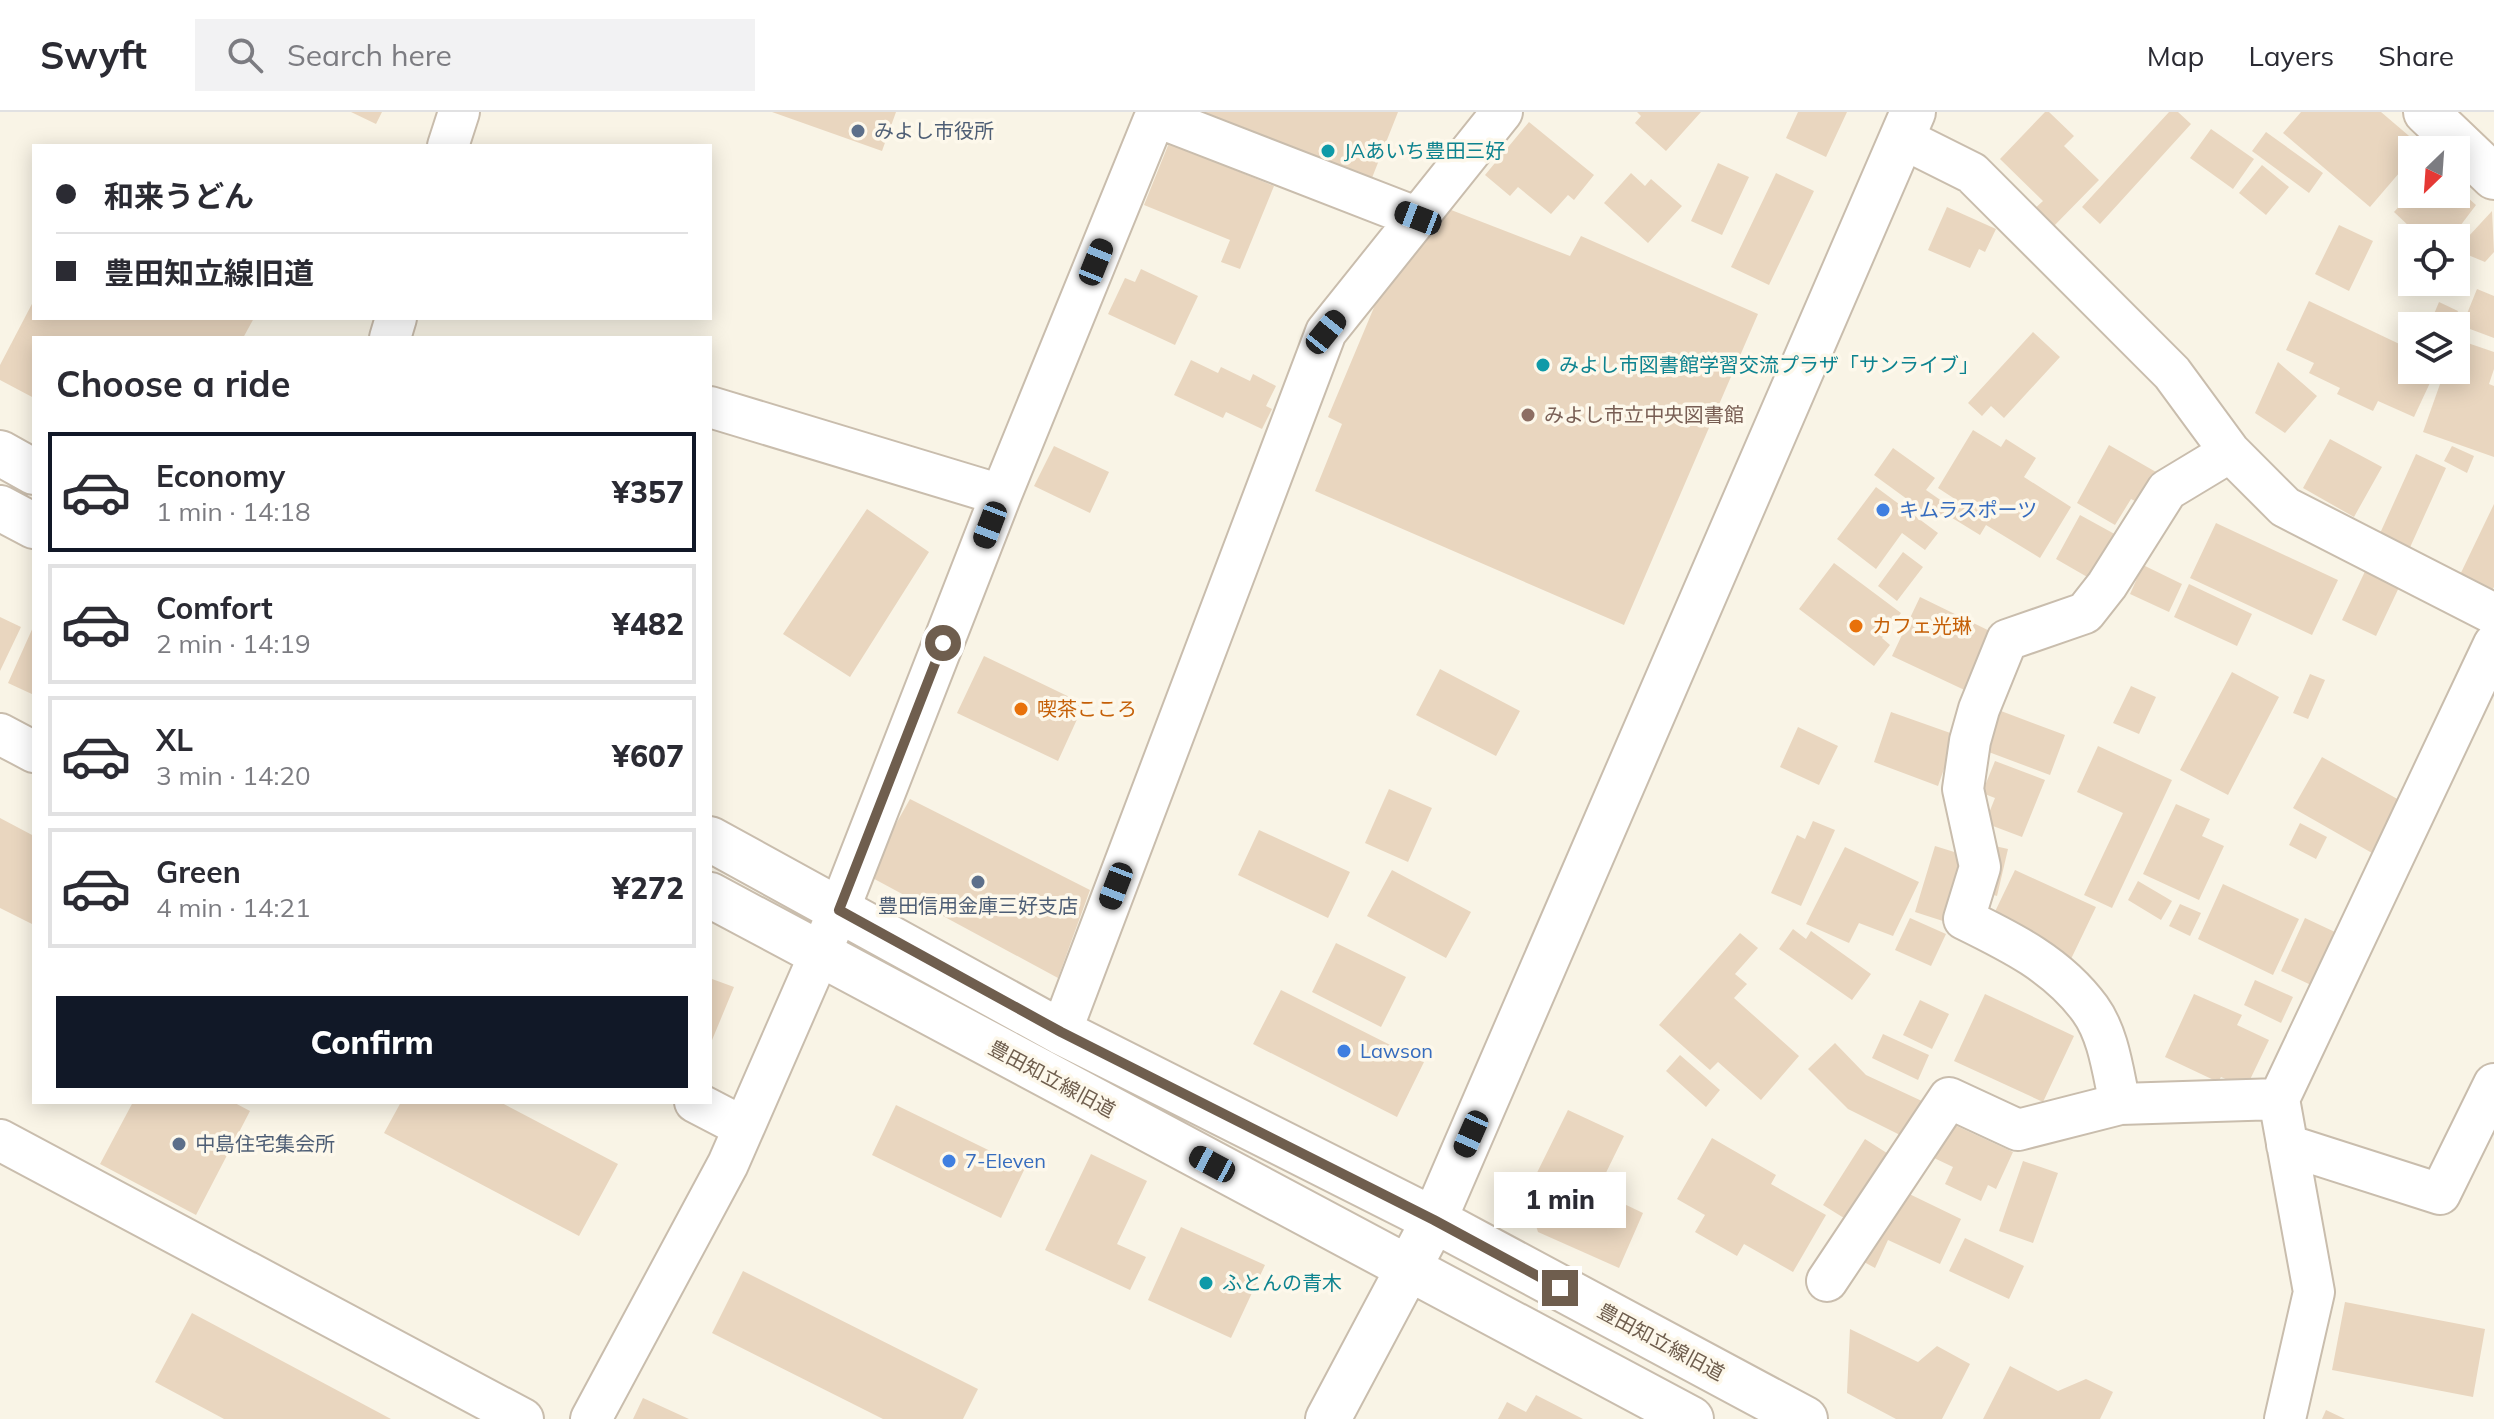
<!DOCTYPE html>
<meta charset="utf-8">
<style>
body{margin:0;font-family:Mulish,"Noto Sans JP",sans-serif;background:#f2f2f3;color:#2b2b33;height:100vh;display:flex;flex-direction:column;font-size:30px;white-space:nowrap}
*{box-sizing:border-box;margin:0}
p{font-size:26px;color:#7c7c81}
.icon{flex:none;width:44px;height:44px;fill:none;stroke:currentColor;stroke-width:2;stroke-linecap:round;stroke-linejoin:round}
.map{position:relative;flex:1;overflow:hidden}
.panel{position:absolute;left:32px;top:224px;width:680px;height:768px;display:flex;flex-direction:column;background:#fff;border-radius:0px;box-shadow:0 4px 20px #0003}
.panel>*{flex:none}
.top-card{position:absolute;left:32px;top:32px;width:680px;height:176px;border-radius:0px;box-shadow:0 4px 20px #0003;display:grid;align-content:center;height:176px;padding:0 24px;background:#fff}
.needle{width:52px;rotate:205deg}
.fabs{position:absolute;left:2398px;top:24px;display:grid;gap:16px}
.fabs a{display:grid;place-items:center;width:72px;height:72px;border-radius:0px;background:#fff;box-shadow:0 4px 20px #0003;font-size:40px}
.end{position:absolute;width:36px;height:36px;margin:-18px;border:10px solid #6f5e4e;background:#fff;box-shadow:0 0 0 4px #fff}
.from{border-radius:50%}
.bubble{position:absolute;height:56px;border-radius:0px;background:#fff;box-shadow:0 4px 20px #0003;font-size:26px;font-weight:800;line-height:56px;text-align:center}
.car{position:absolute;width:24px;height:48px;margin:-24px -12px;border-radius:10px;box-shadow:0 0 6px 2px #0007;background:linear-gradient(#222 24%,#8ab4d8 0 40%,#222 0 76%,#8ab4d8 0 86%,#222 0)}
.top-card b{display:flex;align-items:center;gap:28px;height:76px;font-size:30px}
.top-card b+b{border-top:2px solid #e1e1e2}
.top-card i{width:20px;height:20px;background:#2b2b33}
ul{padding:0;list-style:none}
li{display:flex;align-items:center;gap:24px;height:120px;margin:0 16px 12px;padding:0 8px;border:4px solid #e1e1e2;border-radius:0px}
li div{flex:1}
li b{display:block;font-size:30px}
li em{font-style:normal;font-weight:800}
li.on{border-color:#111827}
li>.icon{width:72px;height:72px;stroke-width:1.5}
h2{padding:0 24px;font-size:36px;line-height:96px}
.action{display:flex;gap:16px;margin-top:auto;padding:16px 24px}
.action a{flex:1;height:92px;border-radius:0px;background:#111827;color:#fff;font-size:32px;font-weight:800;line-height:92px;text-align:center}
header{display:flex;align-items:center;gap:48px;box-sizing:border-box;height:112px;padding:0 40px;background:#fff;border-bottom:2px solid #e1e1e2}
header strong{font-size:38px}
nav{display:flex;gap:44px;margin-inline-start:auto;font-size:28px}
.search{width:560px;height:72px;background:#f2f2f3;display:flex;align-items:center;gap:20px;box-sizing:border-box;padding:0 28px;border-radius:0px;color:#7c7c81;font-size:30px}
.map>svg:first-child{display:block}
.building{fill:#e9d6bf}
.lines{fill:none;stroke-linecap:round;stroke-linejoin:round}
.minor-casing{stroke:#c9bdad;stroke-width:44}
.tertiary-casing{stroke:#c9bdad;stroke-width:48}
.secondary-casing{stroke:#ccbeac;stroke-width:48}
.minor{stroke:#fff;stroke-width:40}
.tertiary{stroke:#fff;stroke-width:44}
.secondary{stroke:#fff;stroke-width:44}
.route{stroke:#6f5e4e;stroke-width:10}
.service-dot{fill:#5c6f8a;stroke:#fdf8eb;stroke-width:3}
.culture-dot{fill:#0f9aa8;stroke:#fdf8eb;stroke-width:3}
.education-dot{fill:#8d6e63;stroke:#fdf8eb;stroke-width:3}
.shop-dot{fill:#3f7fe0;stroke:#fdf8eb;stroke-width:3}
.food-dot{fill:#e8710a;stroke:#fdf8eb;stroke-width:3}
.labels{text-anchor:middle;stroke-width:7;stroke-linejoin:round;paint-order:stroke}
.service-label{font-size:20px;fill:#4e5e75;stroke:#fdf8eb;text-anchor:start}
.culture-label{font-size:20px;fill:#0d838f;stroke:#fdf8eb;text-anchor:start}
.education-label{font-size:20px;fill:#785e54;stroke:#fdf8eb;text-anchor:start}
.shop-label{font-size:20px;fill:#366cbe;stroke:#fdf8eb;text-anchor:start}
.food-label{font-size:20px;fill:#c56008;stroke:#fdf8eb;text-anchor:start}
.street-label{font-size:20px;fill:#6f5e4e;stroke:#fdf8eb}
</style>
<header>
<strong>Swyft</strong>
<div class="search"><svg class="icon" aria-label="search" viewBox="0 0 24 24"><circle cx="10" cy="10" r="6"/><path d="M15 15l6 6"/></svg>Search here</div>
<nav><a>Map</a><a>Layers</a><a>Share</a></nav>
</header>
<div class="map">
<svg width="2494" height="1307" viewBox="0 0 2494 1307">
<rect width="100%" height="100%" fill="#f9f4e6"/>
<path class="building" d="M351,0H382L376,12Z
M772,0H896L882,39Z
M1174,0H1398L1368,76Z
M1637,0H1701L1666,39L1635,11L1641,4Z
M1798,0H1847L1826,45L1786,26Z
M2045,0H2049L2074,24L2064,34L2099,68L2051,117L2032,99L2043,89L2000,47Z
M2169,0H2178L2191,12L2100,112L2082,95Z
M2301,0H2381L2422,35L2419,38H2412V46L2370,95L2283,21Z
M1529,10L1594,63L1574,88L1568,83L1551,102L1518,75L1510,84L1485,63Z
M2211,17L2254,47L2233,77L2190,46Z
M2266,20L2323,61L2309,81L2252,39Z
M1169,31L1274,74L1240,157L1221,150L1230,128L1144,93Z
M1718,51L1749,65L1722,123L1691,109Z
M2262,53L2289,75L2266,103L2239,81Z
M1631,61L1645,74L1651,67L1682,94L1648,131L1604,91Z
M1776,61L1814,79L1769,173L1731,155Z
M2456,75L2476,93L2451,126H2436L2410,115L2394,100L2410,82H2456Z
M1947,95L1996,117L1985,140L1979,137L1970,156L1928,138Z
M1446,96L1570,144L1581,124L1758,202L1624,513L1315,379L1342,312L1328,305L1375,193Z
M2492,99L2494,140L2485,150L2456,138Z
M2339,113L2373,129L2349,179L2315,162Z
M1141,157L1198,184L1175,233L1108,202L1125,166L1135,170Z
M2477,177L2494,184V226L2462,214Z
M34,188V206H254L243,226H34V286L0,268V253Z
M2309,189L2412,238V258H2436L2414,305L2378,289L2373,299L2337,282L2340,276L2309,261L2314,251L2286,238Z
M2439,190L2458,199L2452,214H2429Z
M2033,220L2060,245L2004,306L1991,294L1982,304L1968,291Z
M2456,227L2494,240V257L2489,272L2494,274V345L2423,320L2445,258H2456Z
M1191,248L1218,261L1221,255L1250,269L1253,262L1276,274L1266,294L1272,297L1262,317L1226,300L1223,306L1174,283Z
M2278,250L2317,284L2285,321L2255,301Z
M1973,318L2001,335L2006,327L2036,346L2024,365L2071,395L2040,446L1986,413L1980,423L1949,404L1958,389L1938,376Z
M2330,327L2382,355L2354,405L2303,376Z
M2109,333L2156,360L2139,391L2131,387L2115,413L2077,391Z
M1054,334L1109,360L1090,401L1034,374Z
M2452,334L2474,344L2467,361L2444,349Z
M1893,336L1935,366L1926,378L1949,394L1937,409L1874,363Z
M2416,342L2446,356L2407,442L2377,428Z
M1876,375L1938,421L1925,438L1902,421L1876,457L1837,427Z
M2494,392V475L2490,482L2458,467Z
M867,397L929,440L850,565L783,522Z
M2080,403L2120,425L2096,470L2056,447Z
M2216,411L2338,468L2312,523L2190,466Z
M1903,440L1923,455L1897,489L1878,474Z
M1834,451L1901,501L1882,526L1890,533L1874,554L1799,497Z
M2143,453L2182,472L2169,500L2130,482Z
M2368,453L2402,469L2376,524L2342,508Z
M2189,472L2252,502L2237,534L2174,505Z
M1920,485L2000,524L1973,582L1892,544Z
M0,505L21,515L0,559Z
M34,513V583L8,571Z
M984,544L1084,592L1058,649L957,601Z
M1440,557L1520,599L1496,644L1416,603Z
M2232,560L2279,585L2228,683L2180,658Z
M2310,562L2325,568L2308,607L2293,601Z
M2131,574L2156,585L2139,622L2113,611Z
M2001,599L2065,623L2050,663L1986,639Z
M1891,600L1956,623L1938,674L1874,650Z
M1798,615L1838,634L1819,673L1780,655Z
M2098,634L2172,668L2112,796L2084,783L2123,701L2077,680Z
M2322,645L2401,689L2372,741L2293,696Z
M1995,649L2045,668L2022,725L1985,711L1995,686L1982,681Z
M1389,677L1432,696L1408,750L1365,731Z
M910,687L1090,778L1058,866L867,763Z
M2176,692L2210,707L2202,724L2224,734L2199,788L2143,762Z
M0,706L34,724V813L0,796Z
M1813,709L1835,718L1801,794L1771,781L1797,723L1805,727Z
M2300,711L2327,725L2316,747L2289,733Z
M1259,718L1350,760L1328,806L1238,763Z
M1935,734L1967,744L1946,810L1915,800Z
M1995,734L2008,737L1997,784L1984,780Z
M1845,735L1919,770L1893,824L1859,811L1849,831L1806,812Z
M1392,758L1471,800L1446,846L1367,804Z
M2015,758L2096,795L2071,847L1990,810Z
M2138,769L2172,789L2161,808L2128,788Z
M2223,772L2299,807L2273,863L2198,827Z
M2180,792L2201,801L2190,824L2169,814Z
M1910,806L1946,822L1931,854L1895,838Z
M2305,806L2335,820L2311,873L2281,859Z
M1793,817L1806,827L1811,819L1871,862L1852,888L1779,837Z
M1740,821L1758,836L1735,862L1747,872L1734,886L1799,944L1761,988L1718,950L1710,958L1659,913Z
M1336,831L1406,865L1381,915L1312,880Z
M712,867L734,875L710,933V873Z
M2255,868L2293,885L2281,911L2244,893Z
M1281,878L1424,950L1397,1005L1253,932Z
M1985,882L2074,924L2043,990L1954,949Z
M2194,882L2242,903L2237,913L2269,928L2246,976L2221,965L2218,970L2165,945Z
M1920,888L1949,902L1932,937L1903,923Z
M1883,922L1929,943L1918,968L1872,946Z
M1835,931L1866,963L1924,990L1906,1026L1848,997L1808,957Z
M1680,943L1720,978L1706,995L1666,959Z
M133,990H233L250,999L196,1103L100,1052Z
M401,990H500L618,1052L579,1124L384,1021Z
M896,993L1025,1056L1001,1106L872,1043Z
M1568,998L1624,1024L1597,1079L1643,1101L1619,1156L1538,1120L1526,1083Z
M1948,1010L2013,1040L1996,1077L1988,1073L1981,1089L1945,1072L1953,1055L1932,1045Z
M1712,1026L1776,1063L1771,1072L1826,1103L1793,1160L1744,1132L1737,1144L1695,1120L1705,1103L1677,1087Z
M1865,1027L1893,1045L1852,1111L1823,1093Z
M1091,1042L1147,1069L1117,1132L1146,1145L1130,1178L1045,1138Z
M2023,1049L2058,1061L2033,1131L1999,1119Z
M1899,1077L1961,1107L1940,1152L1888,1128L1875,1156L1864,1150Z
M1181,1115L1265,1153L1231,1226L1148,1188Z
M1965,1126L2024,1154L2009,1187L1949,1159Z
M743,1159L978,1277L963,1307H883L712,1221Z
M2345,1190L2485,1217L2473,1285L2332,1258Z
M192,1201L391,1307H224L155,1270Z
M1850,1217L1918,1250L1937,1234L1970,1252L1942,1307H1896L1847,1281Z
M2010,1254L2058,1279L2086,1267L2113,1280L2100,1307H1983Z
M1536,1283L1583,1307H1498L1507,1290L1526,1300Z
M643,1286L689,1307H633Z
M2326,1298L2345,1307H2322Z"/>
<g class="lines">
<defs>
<path id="minor" d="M1155,4L1418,106
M1902,26L1972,61L2172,261L2230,340L2285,395L2494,502
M448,34L459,0
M390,226L396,206
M710,295L1001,383
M2230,340L2167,378L2107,473L2085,501L2007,528L1979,597L1970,629L1963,677L1980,755L1964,807C2011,830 2058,853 2090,897C2109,923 2113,961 2120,992L2279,987
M0,622L34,640
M1061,920L1326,220L1502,0
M695,990L743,1015
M0,1028L523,1307
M2287,1033L2440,1082L2494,972
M1827,1169L1949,986L2018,1018L2120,992
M591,1307L728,1052L839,798L1001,383L1157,0
M2285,1307L2314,1180L2279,987L2494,532"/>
<path id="tertiary" d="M0,341L34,360
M0,396L34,414
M710,727L1061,920L1434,1108L1805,1307
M710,783L1691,1307
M1328,1307L1434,1108L1913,0"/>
<path id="secondary" d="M2426,0L2494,65"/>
</defs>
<use href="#minor" class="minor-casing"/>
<use href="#tertiary" class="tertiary-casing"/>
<use href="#secondary" class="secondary-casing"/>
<use href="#minor" class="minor"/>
<use href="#tertiary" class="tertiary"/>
<use href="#secondary" class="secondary"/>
</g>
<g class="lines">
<path class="route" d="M943,531L839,798L1061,920L1434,1108L1560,1176"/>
</g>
<g class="service-dot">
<circle cx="858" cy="19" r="8"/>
<circle cx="978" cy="770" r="8"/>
<circle cx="179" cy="1032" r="8"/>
</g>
<g class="culture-dot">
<circle cx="1328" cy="39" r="8"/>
<circle cx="1543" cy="253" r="8"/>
<circle cx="1206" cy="1171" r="8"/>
</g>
<circle class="education-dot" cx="1528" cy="303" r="8"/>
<g class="shop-dot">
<circle cx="1883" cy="398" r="8"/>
<circle cx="1344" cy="939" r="8"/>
<circle cx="949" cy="1049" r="8"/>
</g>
<g class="food-dot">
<circle cx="1856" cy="514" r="8"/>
<circle cx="1021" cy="597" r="8"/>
</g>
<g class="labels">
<g class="service-label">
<text x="874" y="26">みよし市役所</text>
<text x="978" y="801" text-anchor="middle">豊田信用金庫三好支店</text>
<text x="195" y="1039">中島住宅集会所</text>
</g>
<g class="culture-label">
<text x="1344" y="46">JAあいち豊田三好</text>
<text x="1559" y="260">みよし市図書館学習交流プラザ「サンライブ」</text>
<text x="1222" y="1178">ふとんの青木</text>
</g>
<g class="education-label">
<text x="1544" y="310">みよし市立中央図書館</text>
</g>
<g class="shop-label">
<text x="1899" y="405">キムラスポーツ</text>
<text x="1360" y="946">Lawson</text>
<text x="965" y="1056">7-Eleven</text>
</g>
<g class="food-label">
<text x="1872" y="521">カフェ光琳</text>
<text x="1037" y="604">喫茶こころ</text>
</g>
<g class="street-label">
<text transform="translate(1052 967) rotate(28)" y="7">豊田知立線旧道</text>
<text transform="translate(1661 1230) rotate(28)" y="7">豊田知立線旧道</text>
</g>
</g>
</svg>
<div class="fabs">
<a><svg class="needle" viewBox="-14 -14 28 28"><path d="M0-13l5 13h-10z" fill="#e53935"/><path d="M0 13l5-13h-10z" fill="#7c7c81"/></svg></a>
<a><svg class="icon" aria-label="locate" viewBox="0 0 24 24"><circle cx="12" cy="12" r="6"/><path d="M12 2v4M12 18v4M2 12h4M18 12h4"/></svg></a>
<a><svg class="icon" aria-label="layers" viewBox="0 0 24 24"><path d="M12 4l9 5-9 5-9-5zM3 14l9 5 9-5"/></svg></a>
</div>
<i class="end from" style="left:943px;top:531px"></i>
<i class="end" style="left:1560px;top:1176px"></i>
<div class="bubble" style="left:1494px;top:1060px;width:132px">1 min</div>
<i class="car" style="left:1418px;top:106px;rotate:291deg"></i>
<i class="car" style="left:1096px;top:150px;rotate:22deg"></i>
<i class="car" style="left:1326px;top:220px;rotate:39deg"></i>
<i class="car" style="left:990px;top:413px;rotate:201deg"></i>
<i class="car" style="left:1116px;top:774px;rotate:201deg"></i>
<i class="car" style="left:1471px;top:1022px;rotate:204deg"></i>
<i class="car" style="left:1212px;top:1052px;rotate:298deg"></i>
<div class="top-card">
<b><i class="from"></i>和来うどん</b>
<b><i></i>豊田知立線旧道</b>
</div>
<section class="panel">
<h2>Choose a ride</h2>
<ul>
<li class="on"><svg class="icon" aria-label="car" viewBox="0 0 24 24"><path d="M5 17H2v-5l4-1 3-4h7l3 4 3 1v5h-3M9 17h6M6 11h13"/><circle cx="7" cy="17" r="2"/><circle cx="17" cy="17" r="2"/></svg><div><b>Economy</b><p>1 min · 14:18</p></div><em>¥357</em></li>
<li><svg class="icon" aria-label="car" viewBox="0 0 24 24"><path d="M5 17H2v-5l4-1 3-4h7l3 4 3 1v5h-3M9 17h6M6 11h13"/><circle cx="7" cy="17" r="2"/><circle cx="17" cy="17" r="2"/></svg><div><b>Comfort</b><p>2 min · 14:19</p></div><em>¥482</em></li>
<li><svg class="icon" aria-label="car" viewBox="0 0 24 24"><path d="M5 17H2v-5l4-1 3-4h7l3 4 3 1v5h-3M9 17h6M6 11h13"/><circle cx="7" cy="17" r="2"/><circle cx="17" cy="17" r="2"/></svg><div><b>XL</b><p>3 min · 14:20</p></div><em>¥607</em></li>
<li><svg class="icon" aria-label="car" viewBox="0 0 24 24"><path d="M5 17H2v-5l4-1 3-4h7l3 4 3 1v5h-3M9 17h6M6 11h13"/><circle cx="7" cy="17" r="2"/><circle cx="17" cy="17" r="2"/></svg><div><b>Green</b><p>4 min · 14:21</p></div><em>¥272</em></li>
</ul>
<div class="action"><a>Confirm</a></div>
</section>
</div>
